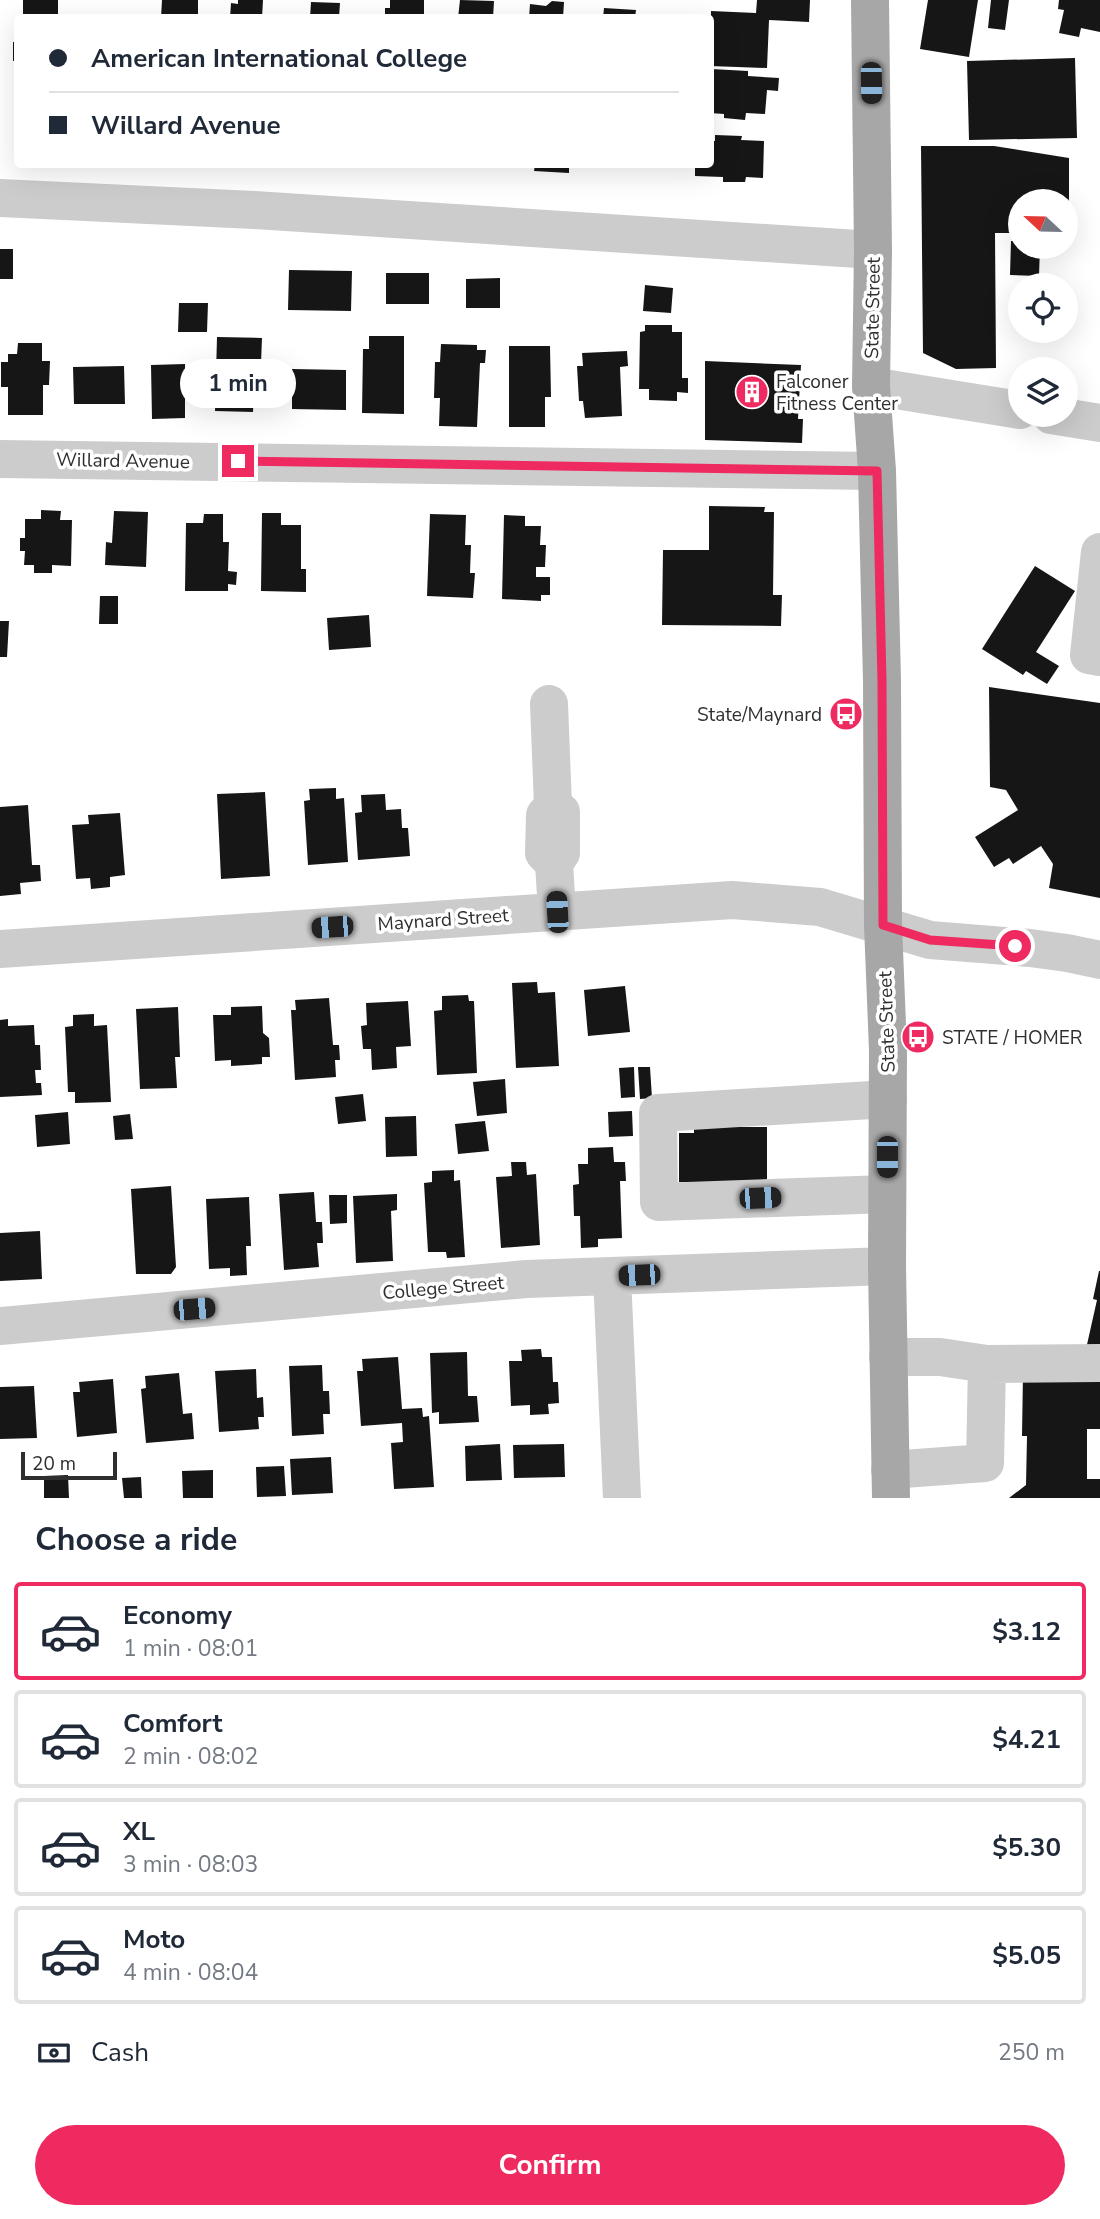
<!DOCTYPE html>
<meta charset="utf-8">
<style>
body{margin:0;font-family:"Nunito Sans",sans-serif;background:#f2f2f3;color:#1f2937;height:100vh;display:flex;flex-direction:column;font-size:26px;white-space:nowrap}
*{box-sizing:border-box;margin:0}
p{font-size:23px;color:#747a83}
.icon{flex:none;width:38px;height:38px;fill:none;stroke:currentColor;stroke-width:2;stroke-linecap:round;stroke-linejoin:round}
.map{position:relative;height:1498px;overflow:hidden}
.sheet{display:flex;flex-direction:column;background:#fff;flex:1}
.sheet>*{flex:none}
.top-card{position:absolute;left:14px;top:14px;width:700px;height:154px;border-radius:7px;box-shadow:0 7px 28px #0002;display:grid;align-content:center;height:154px;padding:0 35px;background:#fff}
.needle{width:46px;rotate:292deg}
.fabs{position:absolute;left:1008px;top:189px;display:grid;gap:14px}
.fabs a{display:grid;place-items:center;width:70px;height:70px;border-radius:50%;background:#fff;box-shadow:0 7px 28px #0002;font-size:35px}
.scale{position:absolute;left:21px;bottom:18px;width:96px;box-sizing:border-box;padding-left:7px;border:4px solid #2f2f2f;border-top:0;font-size:19px;line-height:24px;white-space:nowrap;color:#2f2f2f;-webkit-text-stroke:5px #fff;paint-order:stroke}
.end{position:absolute;width:32px;height:32px;margin:-16px;border:9px solid #ee2a60;background:#fff;box-shadow:0 0 0 4px #fff}
.from{border-radius:50%}
.bubble{position:absolute;height:49px;border-radius:24px;background:#fff;box-shadow:0 7px 28px #0002;font-size:23px;font-weight:700;line-height:49px;text-align:center}
.car{position:absolute;width:21px;height:42px;margin:-21px -10px;border-radius:9px;box-shadow:0 0 5px 2px #0007;background:linear-gradient(#222 24%,#8ab4d8 0 40%,#222 0 76%,#8ab4d8 0 86%,#222 0)}
.top-card b{display:flex;align-items:center;gap:24px;height:66px;font-size:26px}
.top-card b+b{border-top:2px solid #e0e1e3}
.top-card i{width:18px;height:18px;background:#1f2937}
ul{padding:0;list-style:none}
li{display:flex;align-items:center;gap:21px;height:98px;margin:0 14px 10px;padding:0 21px;border:4px solid #e0e1e3;border-radius:7px}
li div{flex:1}
li b{display:block;font-size:26px}
li em{font-style:normal;font-weight:700}
li.selected{border-color:#ee2a60}
li>.icon{width:63px;height:63px;stroke-width:1.5}
h2{padding:0 35px;font-size:32px;line-height:84px}
.pay{display:flex;align-items:center;gap:18px;height:77px;padding:0 35px;font-size:26px}
.pay p{margin-inline-start:auto}
.button{display:flex;gap:14px;margin-top:auto;padding:14px 35px}
.button a{flex:1;height:80px;border-radius:42px;background:#ee2a60;color:#fff;font-size:28px;font-weight:700;line-height:80px;text-align:center}
.map>svg:first-child{display:block}
.building{fill:#161616}
.lines{fill:none;stroke-linecap:round;stroke-linejoin:round}
.minor{stroke:#ccc;stroke-width:38}
.major{stroke:#a7a7a7;stroke-width:38}
.route{stroke:#ee2a60;stroke-width:9}
.labels{text-anchor:middle;stroke-width:7;stroke-linejoin:round;paint-order:stroke}
.street-label{font-size:19px;fill:#2f2f2f;stroke:#fff}
.poi-label{font-size:19px;fill:#2f2f2f;stroke:#fff;text-anchor:start}
</style>
<div class="map">
<svg width="1100" height="1498" viewBox="0 0 1100 1498">
<rect width="100%" height="100%" fill="#fff"/>
<path class="building" d="M23,0H58V18H23Z
M162,0H198V18H161Z
M238,0H263L262,18H230L231,3L238,4Z
M390,0H424V18H385V8H390Z
M460,0L494,1L493,18H458Z
M757,0H810L809,22L769,20L767,68L710,66L711,11L756,13Z
M928,0H978L969,57L920,49Z
M991,0H1009L1005,30L988,28Z
M1059,0H1100V32L1081,28L1079,37L1059,33L1064,10L1058,9Z
M552,1L564,2L563,18H529L530,4L546,6Z
M311,2L340,3L339,18H310Z
M604,8L636,10L635,18H603Z
M13,42H18V61H13Z
M1075,58L1077,138L969,140L967,61Z
M711,69L748,71V76L779,78L778,91L767,90L765,114L746,113L745,120L724,118V114L710,113Z
M715,135L742,136L741,140L764,141L763,178L746,177L745,182H723V177L695,176V164H710V141H715Z
M921,146H994L1069,158V232H1066V201H1020V233H995L996,368L956,369L923,353Z
M535,164H569V173L534,171Z
M1011,241H1020V247H1040L1039,276L1010,275Z
M0,249H13V279H0Z
M289,270L352,271L351,311L288,310Z
M386,273H429V304H386Z
M500,278V308H466V279Z
M645,285L673,288L671,313L643,311Z
M179,303H208L207,332H178Z
M645,325H672V332H682V378H688V393L677,392V401L649,400V389H639L640,332L645,331Z
M369,336H404V414L362,413L363,349H369Z
M217,337L262,338L260,389H254L253,412L215,411Z
M18,343H42V361H50L49,385H43V415H8V387H1V362H8V354H17Z
M441,344L477,345V350H486L485,363H480L477,427L439,426L440,398H434L435,362H440Z
M509,346H550L551,397H545V427H509Z
M627,351L628,366L620,367L622,416L585,418L583,401H579L577,366H583L582,353Z
M705,361L801,365L798,419H803L802,443L705,440Z
M185,364V418L152,419L151,365Z
M124,366L125,404H74L73,367Z
M292,369L346,370V410L292,409Z
M709,506L765,507L764,512H774L773,595H782L781,626L662,625L663,550H709Z
M41,510L61,511L60,520H72L71,566L52,565V573H34V565H24L25,551H20V538H25V519H41Z
M114,511L148,512L146,567L105,565L106,542L112,543Z
M262,513H281V525H301V569H306V592L261,591Z
M204,514H223V542H229L228,571L237,572L236,585L228,584V591H185L186,523H203Z
M430,514L466,515L465,545H471L470,573H475L473,598L427,596Z
M504,515L525,516V526H541L540,545H546L545,567H536V577H550V595H541V601L502,599Z
M1035,566L1075,591L1036,652L1059,666L1047,684L1026,671L1023,675L982,649Z
M100,596H118V624H99Z
M369,615L371,647L329,650L327,618Z
M0,621H9L7,657H0Z
M989,687L1100,703V898L1049,888L1053,864L1041,846L1013,864L1009,858L994,867L975,837L1018,810L1006,790L990,787Z
M336,788V799L344,798L348,862L308,865L304,801L310,800L309,789Z
M265,792L270,876L221,879L217,794Z
M385,794L386,810L401,809L402,828H408L410,856L358,860L355,813L362,812L361,795Z
M28,805L32,865H40L41,881L20,883L21,894L0,896V807Z
M120,813L125,875L110,877V887L91,889L90,878L76,879L72,825L89,824L88,815Z
M537,982L538,993L555,992L559,1066L516,1068L512,983Z
M625,986L630,1032L588,1036L584,990Z
M468,995L469,1001H474L477,1073L437,1075L434,1011L442,1010V996Z
M329,998L333,1045H339L340,1060H335L336,1077L295,1080L291,1010H296L295,1000Z
M408,1001L411,1046L396,1047L397,1068L372,1070L371,1049H363L361,1026L367,1025L366,1003Z
M262,1006L263,1033L269,1038L270,1057H262V1064L231,1066V1060L215,1061L213,1015H231V1007Z
M178,1007L180,1057H175L177,1088L140,1089L136,1009Z
M94,1014V1026L107,1025L111,1102L75,1103V1092H68L65,1027L73,1026V1015Z
M8,1019V1026L34,1025L35,1045H40L41,1070H35L36,1083H41L42,1095L0,1097V1020Z
M634,1067L635,1097L621,1098L619,1068Z
M638,1067H650L652,1098L640,1099Z
M505,1079L507,1113L477,1116L473,1082Z
M363,1094L366,1121L338,1124L335,1097Z
M632,1111L633,1136L609,1137L608,1112Z
M68,1112L70,1144L37,1147L35,1115Z
M130,1114L133,1139L115,1140L113,1116Z
M416,1116L417,1156L386,1157L385,1117Z
M485,1121L489,1151L458,1154L455,1124Z
M694,1127H767V1183L679,1182V1133H694Z
M613,1147L614,1162H625L626,1181H620L622,1238L598,1239V1247L581,1248L580,1216H574L573,1185L579,1184L578,1164H588V1148Z
M511,1162H526L527,1175L536,1174L540,1245L501,1248L496,1177L512,1176Z
M454,1170V1181L460,1180L465,1257L447,1258L446,1252H428L424,1183L432,1182V1171Z
M171,1186L176,1267L171,1274H136L131,1189Z
M314,1192L316,1222H322L323,1243H317L319,1267L284,1270L279,1194Z
M397,1194V1210L391,1211L393,1261L356,1263L353,1196Z
M329,1195H347V1223L330,1224Z
M249,1197L251,1246H246L247,1275L230,1276V1268L209,1269L206,1199Z
M40,1231L42,1279L0,1281V1233Z
M1099,1271H1100V1352L1086,1349L1097,1300L1093,1299Z
M541,1349L542,1357H552L553,1382H558L559,1403L548,1404L549,1414L530,1415V1405L511,1406L509,1361H522L521,1350Z
M467,1352L468,1396H477L479,1422L439,1424V1412L432,1413L430,1353Z
M398,1357L402,1409L422,1408L423,1417L429,1416L434,1487L394,1489L391,1443L403,1442L402,1423L361,1426L357,1371H363L362,1359Z
M322,1365L323,1391H329L330,1414H323L324,1434L292,1436L289,1366Z
M256,1369L257,1398L263,1397L264,1417H258L259,1429L219,1432L215,1371Z
M179,1373L183,1414L192,1413L194,1439L146,1443L141,1389L146,1388L145,1376Z
M1023,1373L1100,1381V1429H1087V1479H1100V1498H1009L1026,1485L1027,1436H1022Z
M113,1379L117,1433L77,1437L73,1392H80L79,1382Z
M34,1386L37,1438L0,1439V1387Z
M500,1444L502,1480L466,1481L465,1446Z
M564,1444L565,1477L514,1478L513,1445Z
M331,1457L333,1493L292,1495L290,1459Z
M284,1466L286,1496L257,1497L256,1467Z
M213,1470V1498H183L182,1471Z
M68,1475L69,1498H44V1476Z
M141,1477L142,1498H124L122,1478Z"/>
<g class="lines">
<path class="minor" d="M0,198L254,210L873,250
M871,386L1020,410
M1051,415L1100,423
M0,459L877,471
M1100,552L1089,655L1100,657
M549,704L553,806
M554,863L544,853L545,815L553,806L561,812V853L554,863L557,912
M0,949L732,900L820,907L930,940L1030,948L1067,953L1100,960
M887,1194L659,1202L658,1113L888,1099
M612,1276L622,1498
M0,1326L527,1279L887,1266
M888,1357H940L987,1364L985,1463L890,1470
M987,1364L1100,1363"/>
<path class="major" d="M870,0L873,250L871,386L877,471L882,681L883,925L888,1050L887,1266L891,1498"/>
</g>
<g class="lines">
<path class="route" d="M238,461L877,471L882,681L883,925L930,940L1015,946"/>
</g>
<defs>
<symbol id="building-disc" viewBox="-11 -11 22 22"><circle r="9.5" fill="#ee2a60" stroke="#fff"/><path d="M-4-6H4V6H1V3H-1V6H-4ZM-2.5-4.3h1.7v1.8h-1.7ZM.8-4.3h1.7v1.8H.8ZM-2.5-1h1.7V.8h-1.7ZM.8-1h1.7V.8H.8Z" fill="#fff"/></symbol>
<symbol id="bus-disc" viewBox="-11 -11 22 22"><circle r="9.5" fill="#ee2a60" stroke="#fff"/><path d="M-5-6H5V4H4V6H2V4H-2V6H-4V4H-5ZM-3.5-4V0h7V-4ZM-3.5 1.2v1.5H-2V1.2ZM2 1.2v1.5H3.5V1.2Z" fill="#fff"/></symbol>
</defs>
<g fill-rule="evenodd">
<use href="#building-disc" x="733" y="373" width="38" height="38"/>
<use href="#bus-disc" x="827" y="695" width="38" height="38"/>
<use href="#bus-disc" x="899" y="1018" width="38" height="38"/>
</g>
<g class="labels">
<g class="street-label">
<text transform="translate(872 308) rotate(-89)" y="7">State Street</text>
<text transform="translate(123 460) rotate(1)" y="7">Willard Avenue</text>
<text transform="translate(443 919) rotate(-4)" y="7">Maynard Street</text>
<text transform="translate(886 1022) rotate(-92)" y="7">State Street</text>
<text transform="translate(443 1287) rotate(-5)" y="7">College Street</text>
</g>
<g class="poi-label">
<text x="776" y="388">Falconer<tspan x="776" dy="22">Fitness Center</tspan></text>
<text x="822" y="721" text-anchor="end">State/Maynard</text>
<text x="942" y="1044">STATE / HOMER</text>
</g>
</g>
</svg>
<div class="fabs">
<a><svg class="needle" viewBox="-14 -14 28 28"><path d="M0-13l5 13h-10z" fill="#e53935"/><path d="M0 13l5-13h-10z" fill="#747a83"/></svg></a>
<a><svg class="icon" aria-label="locate" viewBox="0 0 24 24"><circle cx="12" cy="12" r="6"/><path d="M12 2v4M12 18v4M2 12h4M18 12h4"/></svg></a>
<a><svg class="icon" aria-label="layers" viewBox="0 0 24 24"><path d="M12 4l9 5-9 5-9-5zM3 14l9 5 9-5"/></svg></a>
</div>
<div class="scale">20 m</div>
<i class="end from" style="left:1015px;top:946px"></i>
<i class="end" style="left:238px;top:461px"></i>
<div class="bubble" style="left:180px;top:359px;width:116px">1 min</div>
<i class="car" style="left:871px;top:83px;rotate:179deg"></i>
<i class="car" style="left:557px;top:912px;rotate:357deg"></i>
<i class="car" style="left:332px;top:927px;rotate:266deg"></i>
<i class="car" style="left:887px;top:1157px;rotate:180deg"></i>
<i class="car" style="left:760px;top:1198px;rotate:88deg"></i>
<i class="car" style="left:639px;top:1275px;rotate:268deg"></i>
<i class="car" style="left:194px;top:1309px;rotate:85deg"></i>
<div class="top-card">
<b><i class="from"></i>American International College</b>
<b><i></i>Willard Avenue</b>
</div>
</div>
<section class="sheet">
<h2>Choose a ride</h2>
<ul>
<li class="selected"><svg class="icon" aria-label="car" viewBox="0 0 24 24"><path d="M5 17H2v-5l4-1 3-4h7l3 4 3 1v5h-3M9 17h6M6 11h13"/><circle cx="7" cy="17" r="2"/><circle cx="17" cy="17" r="2"/></svg><div><b>Economy</b><p>1 min · 08:01</p></div><em>$3.12</em></li>
<li><svg class="icon" aria-label="car" viewBox="0 0 24 24"><path d="M5 17H2v-5l4-1 3-4h7l3 4 3 1v5h-3M9 17h6M6 11h13"/><circle cx="7" cy="17" r="2"/><circle cx="17" cy="17" r="2"/></svg><div><b>Comfort</b><p>2 min · 08:02</p></div><em>$4.21</em></li>
<li><svg class="icon" aria-label="car" viewBox="0 0 24 24"><path d="M5 17H2v-5l4-1 3-4h7l3 4 3 1v5h-3M9 17h6M6 11h13"/><circle cx="7" cy="17" r="2"/><circle cx="17" cy="17" r="2"/></svg><div><b>XL</b><p>3 min · 08:03</p></div><em>$5.30</em></li>
<li><svg class="icon" aria-label="car" viewBox="0 0 24 24"><path d="M5 17H2v-5l4-1 3-4h7l3 4 3 1v5h-3M9 17h6M6 11h13"/><circle cx="7" cy="17" r="2"/><circle cx="17" cy="17" r="2"/></svg><div><b>Moto</b><p>4 min · 08:04</p></div><em>$5.05</em></li>
</ul>
<div class="pay"><svg class="icon" aria-label="cash" viewBox="0 0 24 24"><path d="M3 7h18v10H3z"/><circle cx="12" cy="12" r="2"/></svg>Cash<p>250 m</p></div>
<div class="button"><a>Confirm</a></div>
</section>
